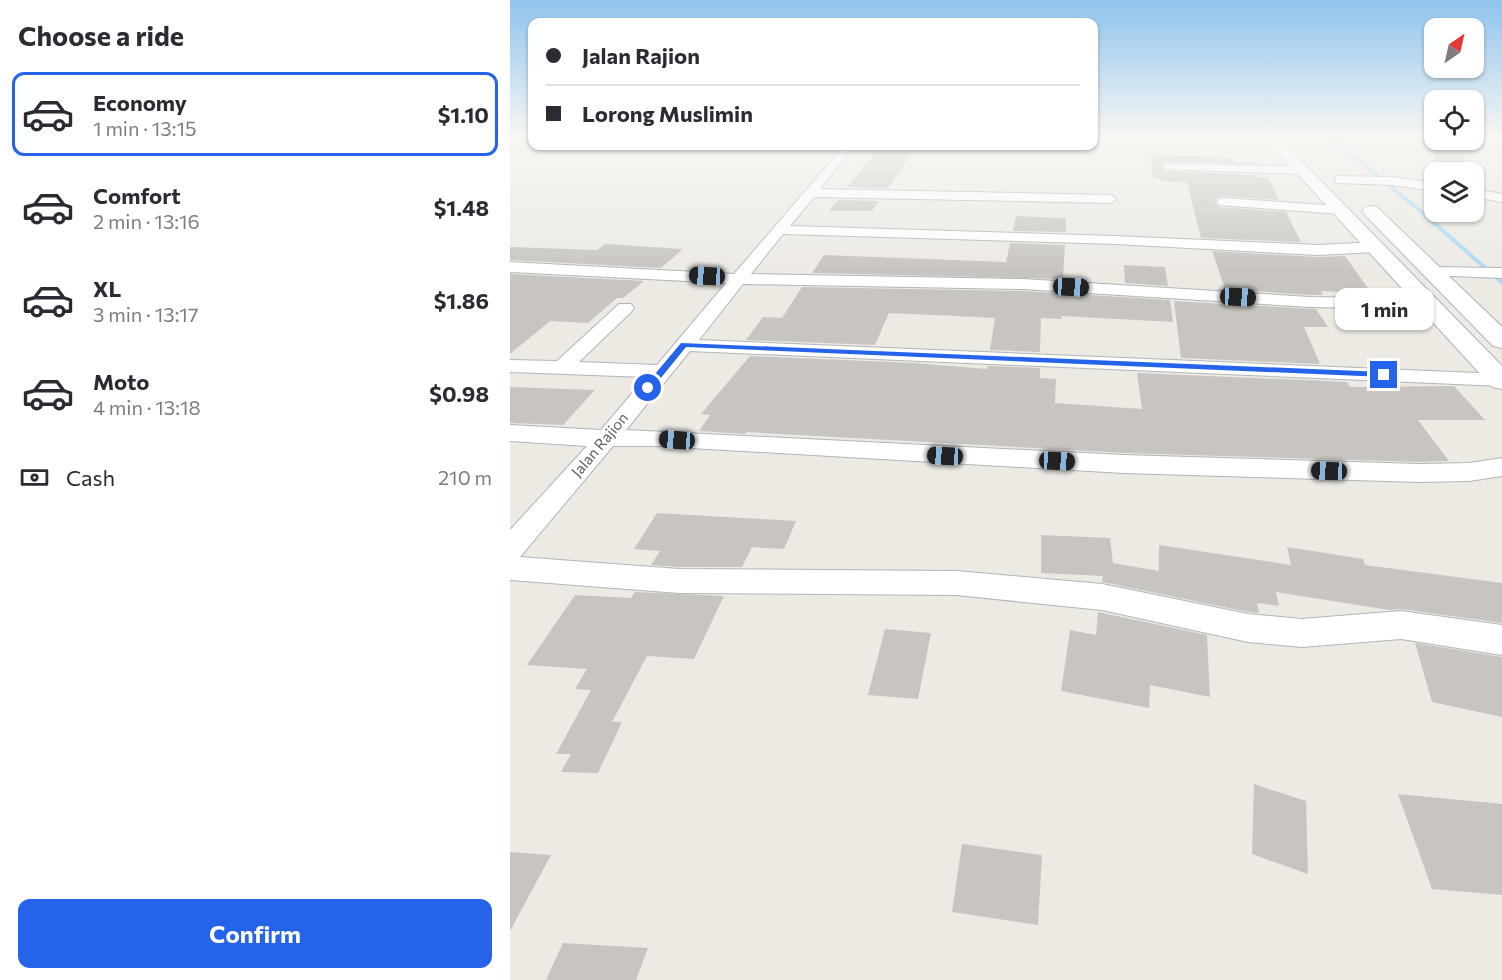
<!DOCTYPE html>
<meta charset="utf-8">
<style>
body{margin:0;font-family:Commissioner,sans-serif;background:#f2f2f3;color:#2b2b33;height:100vh;display:flex;flex-direction:column;font-size:22px;white-space:nowrap}
*{box-sizing:border-box;margin:0}
p{font-size:20px;color:#7c7c81}
.icon{flex:none;width:33px;height:33px;fill:none;stroke:currentColor;stroke-width:2;stroke-linecap:round;stroke-linejoin:round}
.map{position:relative;flex:1;overflow:hidden}
.sheet{display:flex;flex-direction:column;background:#fff;width:510px}
.sheet>*{flex:none}
.banner{position:absolute;left:18px;top:18px;width:570px;height:132px;border-radius:12px;box-shadow:0 2px 4px #0004;display:grid;align-content:center;height:132px;padding:0 18px;background:#fff}
.needle{width:39px;rotate:34deg}
.fabs{position:absolute;left:914px;top:18px;display:grid;gap:12px}
.fabs a{display:grid;place-items:center;width:60px;height:60px;border-radius:12px;background:#fff;box-shadow:0 2px 4px #0004;font-size:30px}
.end{position:absolute;width:27px;height:27px;margin:-14px;border:8px solid #2563eb;background:#fff;box-shadow:0 0 0 3px #fff}
.from{border-radius:50%}
.bubble{position:absolute;height:42px;border-radius:12px;background:#fff;box-shadow:0 2px 4px #0004;font-size:20px;font-weight:700;line-height:42px;text-align:center}
.car{position:absolute;width:18px;height:36px;margin:-18px -9px;border-radius:8px;box-shadow:0 0 4px 2px #0007;background:linear-gradient(#222 24%,#8ab4d8 0 40%,#222 0 76%,#8ab4d8 0 86%,#222 0)}
.banner b{display:flex;align-items:center;gap:21px;height:57px;font-size:22px}
.banner b+b{border-top:2px solid #e1e1e2}
.banner i{width:15px;height:15px;background:#2b2b33}
ul{padding:0;list-style:none}
li{display:flex;align-items:center;gap:18px;height:84px;margin:0 12px 9px;padding:0 6px;border:3px solid transparent;border-radius:12px}
li div{flex:1}
li b{display:block;font-size:22px}
li em{font-style:normal;font-weight:700}
li.on{border-color:#2563eb}
li>.icon{width:54px;height:54px;stroke-width:1.5}
h2{padding:0 18px;font-size:27px;line-height:72px}
.pay{display:flex;align-items:center;gap:15px;height:66px;padding:0 18px;font-size:22px}
.pay p{margin-inline-start:auto}
.cta{display:flex;gap:12px;margin-top:auto;padding:12px 18px}
.cta a{flex:1;height:69px;border-radius:12px;background:#2563eb;color:#fff;font-size:24px;font-weight:700;line-height:69px;text-align:center}
main{display:flex;flex:1;min-height:0}
.map>svg:first-child{display:block}
.lines{fill:none;stroke-linecap:round;stroke-linejoin:round}
.stream{fill:#abdaf6;fill-rule:evenodd}
.building{fill:#c8c5c0}
.minor-casing{stroke:#b1b4b8;stroke-width:2}
.secondary-casing{stroke:#b0b3b7;stroke-width:2}
.minor{fill:#fff;fill-rule:evenodd}
.secondary{fill:#fff;fill-rule:evenodd}
.route{fill:#2563eb}
.labels{text-anchor:middle;stroke-width:5;stroke-linejoin:round;paint-order:stroke}
.far-street-label{font-size:15px;fill:#5c5f63;stroke:#fff}
</style>
<main>
<section class="sheet">
<h2>Choose a ride</h2>
<ul>
<li class="on"><svg class="icon" aria-label="car" viewBox="0 0 24 24"><path d="M5 17H2v-5l4-1 3-4h7l3 4 3 1v5h-3M9 17h6M6 11h13"/><circle cx="7" cy="17" r="2"/><circle cx="17" cy="17" r="2"/></svg><div><b>Economy</b><p>1 min · 13:15</p></div><em>$1.10</em></li>
<li><svg class="icon" aria-label="car" viewBox="0 0 24 24"><path d="M5 17H2v-5l4-1 3-4h7l3 4 3 1v5h-3M9 17h6M6 11h13"/><circle cx="7" cy="17" r="2"/><circle cx="17" cy="17" r="2"/></svg><div><b>Comfort</b><p>2 min · 13:16</p></div><em>$1.48</em></li>
<li><svg class="icon" aria-label="car" viewBox="0 0 24 24"><path d="M5 17H2v-5l4-1 3-4h7l3 4 3 1v5h-3M9 17h6M6 11h13"/><circle cx="7" cy="17" r="2"/><circle cx="17" cy="17" r="2"/></svg><div><b>XL</b><p>3 min · 13:17</p></div><em>$1.86</em></li>
<li><svg class="icon" aria-label="car" viewBox="0 0 24 24"><path d="M5 17H2v-5l4-1 3-4h7l3 4 3 1v5h-3M9 17h6M6 11h13"/><circle cx="7" cy="17" r="2"/><circle cx="17" cy="17" r="2"/></svg><div><b>Moto</b><p>4 min · 13:18</p></div><em>$0.98</em></li>
</ul>
<div class="pay"><svg class="icon" aria-label="cash" viewBox="0 0 24 24"><path d="M3 7h18v10H3z"/><circle cx="12" cy="12" r="2"/></svg>Cash<p>210 m</p></div>
<div class="cta"><a>Confirm</a></div>
</section>
<div class="map">
<svg width="992" height="980" viewBox="0 0 992 980">
<rect width="100%" height="100%" fill="#edeae4"/>
<g class="lines">
<path class="stream" d="M815,135H820L910,208L992,280V285L906,210Z"/>
</g>
<path class="building" d="M927,140L956,144L954,172H924V181L920,180Z
M366,151L402,153L378,188L338,187Z
M640,154L723,158L726,163L657,162L651,164L653,171L744,175L746,177L758,178L769,200L714,196L707,198L705,203L709,207L776,212L791,242L691,238L677,182L650,181L649,178H643Z
M328,200L369,201L362,211H319Z
M506,216L556,218V232L503,231Z
M500,243L555,245L553,279L302,273L314,255L496,262Z
M95,244L173,249L151,268L0,260V247L87,250Z
M702,251L808,257L835,256L862,294L811,291L813,295H800L715,289Z
M614,265L655,267L658,286L615,283Z
M0,274L134,281L113,298H107L78,323L40,321L0,354Z
M292,287L513,291L660,300L663,322L552,316L551,319L531,318L530,352L480,350L485,318L447,316L379,313L365,345L236,340L253,317L272,318Z
M664,301L806,309L818,327H794L810,364L671,358Z
M240,356L404,363L477,369L478,366L530,368V378L546,379L545,403L632,409L627,373L817,381L837,382L840,387L944,386L975,420H908L939,461L910,462L614,453L236,432L235,434L189,431L200,415L191,414Z
M0,387L85,390L53,425L0,423Z
M147,513L286,521L274,549L242,547L232,567H169L141,565L150,551L124,549Z
M531,535L600,538L603,563L649,571V545L781,565L777,547L853,559L855,565L992,583V623L891,609L879,610L766,592L769,606L747,603L749,613L738,612L592,582L593,576L531,573Z
M125,592L214,596L184,659L137,656L102,722H112L88,773L51,772L61,754H46L81,690L65,689L77,669L17,665L65,595L121,598Z
M588,612L697,635L700,697L640,685L639,708L551,691L560,630L586,635Z
M375,629L421,633L408,699L358,695Z
M905,643L992,657V717L922,702Z
M744,784L796,801L798,874L742,854Z
M888,794L992,804V895L922,889Z
M452,844L532,855L528,925L442,912Z
M0,852L41,855L0,931Z
M53,943L138,948L126,980H36Z"/>
<g class="lines">
<defs>
<path id="minor" d="M334,146H344L310,189L601,195L607,199L601,203L304,197L280,226L605,236L808,245L866,242L874,247L866,252L808,255L605,244L273,234L241,274L513,279L800,297L919,299L925,300L928,304L925,308L919,309L800,307L513,289L233,284L189,340L991,374L992,386L180,351L116,430L614,455L910,464L959,463L992,458V476L959,481L910,482L614,473L146,446H103L10,557L169,569L446,571L592,584L738,614L792,619L891,611L992,625V655L891,639L792,647L738,642L592,610L446,595L169,593L0,580V530L77,446L0,441V425L91,430L136,377L0,372V360L47,361L109,304H121L124,308L121,312L69,362L147,365L216,283L0,272V262L224,274Z
M657,164L790,166L796,170L790,174L653,169V165Z
M829,176L882,177L924,183V191L882,185L825,183V177Z
M963,189L992,194V202L963,197Z
M714,198L829,206L836,210L829,214L709,205L707,202L709,199Z
M924,267L992,268V278L918,275L916,272Z"/>
<path id="secondary" d="M752,135H766L992,366V389L982,387Z
M861,206L867,207L992,327V348L983,346L855,215L852,211L855,207Z"/>
</defs>
<use href="#minor" class="minor-casing"/>
<use href="#secondary" class="secondary-casing"/>
<use href="#minor" class="minor"/>
<use href="#secondary" class="secondary"/>
</g>
<linearGradient id="sky" x2="0" y2="1"><stop stop-color="#8fc3ee"/><stop offset="0.5" stop-color="#f7f6f3"/><stop offset="1" stop-color="#f7f6f3" stop-opacity="0"/></linearGradient>
<rect width="992" height="272" fill="url(#sky)"/>
<path class="route" d="M171,343L874,372L878,375L874,377L176,347L141,390H135V386Z"/>
<g class="labels">
<g class="far-street-label">
<text transform="translate(90 445) rotate(-50)" y="5">Jalan Rajion</text>
</g>
</g>
</svg>
<div class="fabs">
<a><svg class="needle" viewBox="-14 -14 28 28"><path d="M0-13l5 13h-10z" fill="#e53935"/><path d="M0 13l5-13h-10z" fill="#7c7c81"/></svg></a>
<a><svg class="icon" aria-label="locate" viewBox="0 0 24 24"><circle cx="12" cy="12" r="6"/><path d="M12 2v4M12 18v4M2 12h4M18 12h4"/></svg></a>
<a><svg class="icon" aria-label="layers" viewBox="0 0 24 24"><path d="M12 4l9 5-9 5-9-5zM3 14l9 5 9-5"/></svg></a>
</div>
<i class="end from" style="left:138px;top:388px"></i>
<i class="end" style="left:874px;top:375px"></i>
<div class="bubble" style="left:825px;top:288px;width:99px">1 min</div>
<i class="car" style="left:197px;top:276px;rotate:273deg"></i>
<i class="car" style="left:561px;top:287px;rotate:93deg"></i>
<i class="car" style="left:728px;top:297px;rotate:93deg"></i>
<i class="car" style="left:167px;top:440px;rotate:274deg"></i>
<i class="car" style="left:435px;top:456px;rotate:273deg"></i>
<i class="car" style="left:547px;top:461px;rotate:93deg"></i>
<i class="car" style="left:819px;top:471px;rotate:272deg"></i>
<div class="banner">
<b><i class="from"></i>Jalan Rajion</b>
<b><i></i>Lorong Muslimin</b>
</div>
</div>
</main>
